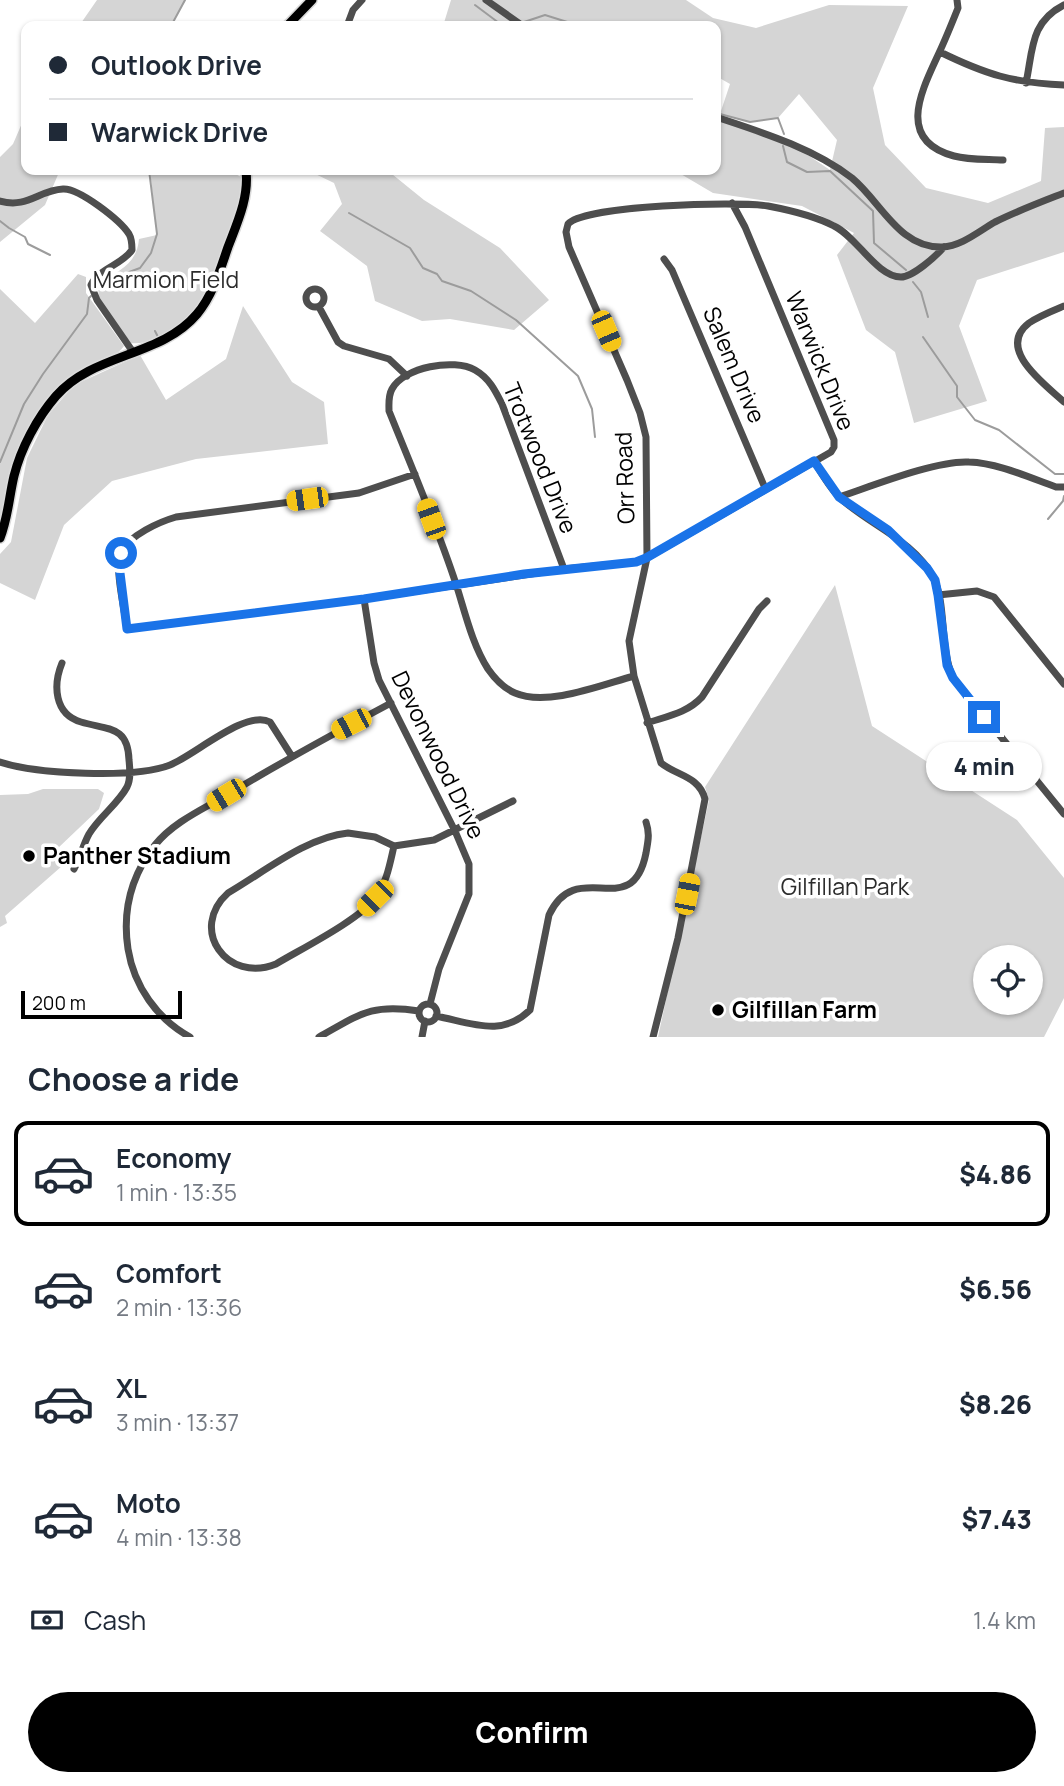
<!DOCTYPE html>
<meta charset="utf-8">
<style>
body{margin:0;font-family:Manrope,sans-serif;background:#f2f2f3;color:#1f2937;height:100vh;display:flex;flex-direction:column;font-size:26px;white-space:nowrap}
*{box-sizing:border-box;margin:0}
p{font-size:23px;color:#747a83}
.icon{flex:none;width:38px;height:38px;fill:none;stroke:currentColor;stroke-width:2;stroke-linecap:round;stroke-linejoin:round}
.map{position:relative;height:1037px;overflow:hidden}
.sheet{display:flex;flex-direction:column;background:#fff;flex:1}
.sheet>*{flex:none}
.guide{position:absolute;left:21px;top:21px;width:700px;height:154px;border-radius:14px;box-shadow:0 2px 5px #0004;display:grid;align-content:center;height:154px;padding:0 28px;background:#fff}
.buttons{position:absolute;left:973px;top:945px;display:grid;gap:14px}
.buttons a{display:grid;place-items:center;width:70px;height:70px;border-radius:50%;background:#fff;box-shadow:0 2px 5px #0004;font-size:35px}
.scale{position:absolute;left:21px;bottom:18px;width:161px;box-sizing:border-box;padding-left:7px;border:4px solid #000;border-top:0;font-size:19px;line-height:24px;white-space:nowrap;color:#000;-webkit-text-stroke:5px #fff;paint-order:stroke}
.end{position:absolute;width:32px;height:32px;margin:-16px;border:9px solid #1a73e8;background:#fff;box-shadow:0 0 0 4px #fff}
.from{border-radius:50%}
.bubble{position:absolute;height:49px;border-radius:24px;background:#fff;box-shadow:0 2px 5px #0004;font-size:23px;font-weight:800;line-height:49px;text-align:center}
.car{position:absolute;width:21px;height:42px;margin:-21px -10px;border-radius:9px;box-shadow:0 0 5px 2px #0007;background:linear-gradient(#f5c518 24%,#345 0 40%,#f5c518 0 76%,#345 0 86%,#f5c518 0)}
.guide b{display:flex;align-items:center;gap:24px;height:66px;font-size:26px}
.guide b+b{border-top:2px solid #e0e1e3}
.guide i{width:18px;height:18px;background:#1f2937}
ul{padding:0;list-style:none}
li{display:flex;align-items:center;gap:21px;height:105px;margin:0 14px 10px;padding:0 14px;border:4px solid transparent;border-radius:14px}
li div{flex:1}
li b{display:block;font-size:26px}
li em{font-style:normal;font-weight:800}
li.current{border-color:#000}
li>.icon{width:63px;height:63px;stroke-width:1.5}
h2{padding:0 28px;font-size:32px;line-height:84px}
.pay{display:flex;align-items:center;gap:18px;height:77px;padding:0 28px;font-size:26px}
.pay p{margin-inline-start:auto}
.action{display:flex;gap:14px;margin-top:auto;padding:14px 28px}
.action a{flex:1;height:80px;border-radius:42px;background:#000;color:#fff;font-size:28px;font-weight:800;line-height:80px;text-align:center}
.map>svg:first-child{display:block}
.green{fill:#d5d5d5;fill-rule:evenodd}
.lines{fill:none;stroke-linecap:round;stroke-linejoin:round}
.stream{stroke:#9c9c9c;stroke-width:2}
.major-casing{stroke:#dbdbdb;stroke-width:12}
.minor{stroke:#4e4e4e;stroke-width:7}
.major{stroke:#000;stroke-width:9}
.route{stroke:#1a73e8;stroke-width:9}
.poi-dot{fill:#000;stroke:#fff;stroke-width:2.5}
.labels{text-anchor:middle;stroke-width:7;stroke-linejoin:round;paint-order:stroke}
.park-label{font-size:23px;fill:#2c2c2c;stroke:#fff}
.street-label{font-size:23px;fill:#000;stroke:#fff}
.poi-label{font-size:23px;font-weight:bold;fill:#000;stroke:#fff;text-anchor:start}
</style>
<div class="map">
<svg width="1064" height="1037" viewBox="0 0 1064 1037">
<rect width="100%" height="100%" fill="#fff"/>
<path class="green" d="M97,0H186L171,26H79Z
M451,0H686L713,18L756,28L829,5L908,6L873,88L885,145L926,188L988,203L1041,181L1045,128L1064,127V252L977,280L959,326L987,401L914,423L895,352L866,330L837,255L854,233L802,206L713,193L674,170H716V118L796,147L830,170L837,140L799,94L778,118L750,122L720,114L730,84L716,76V26H443Z
M26,114V170H60L45,205L0,242V157L13,144Z
M150,170H228L243,178C241,203 212,291 196,310C182,327 153,346 131,343L99,301L98,283C118,272 137,264 139,239L157,235Z
M307,170H387L424,200L500,248L549,300L514,330L450,319L422,321L375,301L367,266L320,231L342,204L334,183Z
M78,274L86,277V293L124,346C111,364 83,367 65,381C48,394 17,447 12,467C7,485 6,503 0,520V289L35,323Z
M243,306L292,382L324,402L328,444L196,459L112,481L64,525L35,600L0,583V554L11,542L27,458L48,415L74,385L140,355L166,400L226,359Z
M835,585L872,726L1017,820L1064,878V998L1044,1037H658L709,800L705,787ZM985,957H1031V1003H985Z
M43,789H98L104,793L99,809L57,849L62,866L5,916L7,923L0,927V795L28,794Z"/>
<g class="lines">
<path class="stream" d="M475,5L503,26
M524,22L545,15L580,26
M171,26L185,0
M720,114L750,122L778,118L784,134
M783,146L787,162L807,172L830,171L873,211L874,243L906,270
M217,170L228,173
M349,213L410,248L423,268L437,274L442,281L471,291L516,320L578,376L592,409L595,437
M0,221L9,228L25,237L28,244L50,255
M109,281L114,288
M913,282L921,292L928,317
M98,290L113,278L140,268L151,253L157,234L149,170
M155,331L158,337
M923,337L957,386V397L975,420L999,430L1055,474H1064
M0,462L24,404L43,374L87,314L89,298L91,296
M1048,519L1063,501L1064,496"/>
<defs>
<path id="major" d="M287,26L312,0
M0,538C8,518 9,497 14,476C21,448 37,418 56,396C93,353 161,357 197,314C213,295 220,270 228,247C238,221 249,197 246,170"/>
</defs>
<use href="#major" class="major-casing"/>
<path class="minor" d="M486,0L523,26
M957,0L958,8C952,23 946,38 939,53C922,90 895,140 954,156C969,160 987,159 1003,160
M347,26L353,10L362,0
M940,52C985,74 1013,83 1064,85
M1026,83C1033,50 1030,22 1064,5
M716,117C761,132 813,148 852,178C881,202 899,248 942,247C962,246 979,231 995,222C1017,211 1041,202 1064,193
M0,201C27,209 39,190 63,189C79,188 120,220 129,234C132,239 132,244 132,250C122,265 99,268 91,285L97,300L133,352
M664,259L672,270L765,488
M306 298a9 9 0 1 1 18 0a9 9 0 1 1-18 0Z
M1064,306C1052,311 1039,316 1029,323C995,349 1046,385 1064,402
M319,307L338,342L344,346L389,359L407,376
M814,461C821,473 829,487 839,497C867,524 914,540 933,577C947,603 939,646 953,678L1064,814
M415,474L359,493L176,517C159,522 130,535 121,552C114,568 125,611 127,629L364,599L564,569L636,562L647,558L831,452L834,447V440L745,227L732,203
M839,497C872,486 937,460 969,462C998,463 1028,477 1056,487H1064
M564,569L502,404C495,390 489,378 475,370C454,358 404,367 392,389C388,396 389,404 389,411C412,468 437,526 456,584C465,612 472,644 488,669C495,679 503,688 515,693C547,707 601,685 634,676
M938,595L977,591L994,597L1064,684
M364,599L374,663L379,680L455,831L469,864V894L439,969L430,1004
M62,663C53,685 54,714 81,722C107,730 128,725 129,760C130,769 131,779 127,787C118,804 99,817 89,834C83,845 80,858 74,869
M647,723C668,716 687,713 702,697L759,609L767,601
M0,762C37,774 134,779 170,765C195,755 246,709 270,722L291,755
M348,833L375,837L394,846C390,863 387,882 376,897C361,919 301,949 276,964C227,984 188,929 228,893C264,872 307,837 348,833Z
M394,846L434,840L513,801
M419 1013a9 9 0 1 1 18 0a9 9 0 1 1-18 0Z
M436,1016C475,1024 502,1037 530,1010L549,915C577,855 632,924 646,853C648,841 650,834 646,822
M190,1037C157,1019 134,986 128,949C122,910 131,876 155,845C172,824 197,812 220,799C276,765 333,734 391,703
M319,1037C359,1015 371,1003 419,1011
M422,1037L425,1021
M653,1037L678,938L705,799C699,776 677,776 661,763L634,676L629,641L647,558L646,437L640,413L627,380L569,247L566,232L568,224C584,205 738,201 768,206C789,210 815,216 834,226C856,236 877,277 901,277C913,277 936,256 944,247"/>
<use href="#major" class="major"/>
</g>
<g class="lines">
<path class="route" d="M121,553L119,565L127,629L364,599L524,574L636,562L646,558L814,461L839,497L888,530L927,568L935,580L938,595L947,665L953,678L984,717"/>
</g>
<g class="poi-dot">
<circle cx="29" cy="856" r="7"/>
<circle cx="718" cy="1010" r="7"/>
</g>
<g class="labels">
<g class="park-label">
<text x="166" y="288">Marmion Field</text>
<text x="845" y="895">Gilfillan Park</text>
</g>
<g class="street-label">
<text transform="translate(820 361) rotate(68)" y="8">Warwick Drive</text>
<text transform="translate(734 365) rotate(67)" y="8">Salem Drive</text>
<text transform="translate(540 458) rotate(68)" y="8">Trotwood Drive</text>
<text transform="translate(625 478) rotate(-92)" y="8">Orr Road</text>
<text transform="translate(438 755) rotate(64)" y="8">Devonwood Drive</text>
</g>
<g class="poi-label">
<text x="43" y="864">Panther Stadium</text>
<text x="732" y="1018">Gilfillan Farm</text>
</g>
</g>
</svg>
<div class="buttons">
<a><svg class="icon" aria-label="locate" viewBox="0 0 24 24"><circle cx="12" cy="12" r="6"/><path d="M12 2v4M12 18v4M2 12h4M18 12h4"/></svg></a>
</div>
<div class="scale">200 m</div>
<i class="end from" style="left:121px;top:553px"></i>
<i class="end" style="left:984px;top:717px"></i>
<div class="bubble" style="left:926px;top:742px;width:116px">4 min</div>
<i class="car" style="left:606px;top:331px;rotate:157deg"></i>
<i class="car" style="left:307px;top:499px;rotate:262deg"></i>
<i class="car" style="left:431px;top:519px;rotate:340deg"></i>
<i class="car" style="left:351px;top:724px;rotate:243deg"></i>
<i class="car" style="left:226px;top:795px;rotate:239deg"></i>
<i class="car" style="left:687px;top:894px;rotate:11deg"></i>
<i class="car" style="left:375px;top:898px;rotate:225deg"></i>
<div class="guide">
<b><i class="from"></i>Outlook Drive</b>
<b><i></i>Warwick Drive</b>
</div>
</div>
<section class="sheet">
<h2>Choose a ride</h2>
<ul>
<li class="current"><svg class="icon" aria-label="car" viewBox="0 0 24 24"><path d="M5 17H2v-5l4-1 3-4h7l3 4 3 1v5h-3M9 17h6M6 11h13"/><circle cx="7" cy="17" r="2"/><circle cx="17" cy="17" r="2"/></svg><div><b>Economy</b><p>1 min · 13:35</p></div><em>$4.86</em></li>
<li><svg class="icon" aria-label="car" viewBox="0 0 24 24"><path d="M5 17H2v-5l4-1 3-4h7l3 4 3 1v5h-3M9 17h6M6 11h13"/><circle cx="7" cy="17" r="2"/><circle cx="17" cy="17" r="2"/></svg><div><b>Comfort</b><p>2 min · 13:36</p></div><em>$6.56</em></li>
<li><svg class="icon" aria-label="car" viewBox="0 0 24 24"><path d="M5 17H2v-5l4-1 3-4h7l3 4 3 1v5h-3M9 17h6M6 11h13"/><circle cx="7" cy="17" r="2"/><circle cx="17" cy="17" r="2"/></svg><div><b>XL</b><p>3 min · 13:37</p></div><em>$8.26</em></li>
<li><svg class="icon" aria-label="car" viewBox="0 0 24 24"><path d="M5 17H2v-5l4-1 3-4h7l3 4 3 1v5h-3M9 17h6M6 11h13"/><circle cx="7" cy="17" r="2"/><circle cx="17" cy="17" r="2"/></svg><div><b>Moto</b><p>4 min · 13:38</p></div><em>$7.43</em></li>
</ul>
<div class="pay"><svg class="icon" aria-label="cash" viewBox="0 0 24 24"><path d="M3 7h18v10H3z"/><circle cx="12" cy="12" r="2"/></svg>Cash<p>1.4 km</p></div>
<div class="action"><a>Confirm</a></div>
</section>
